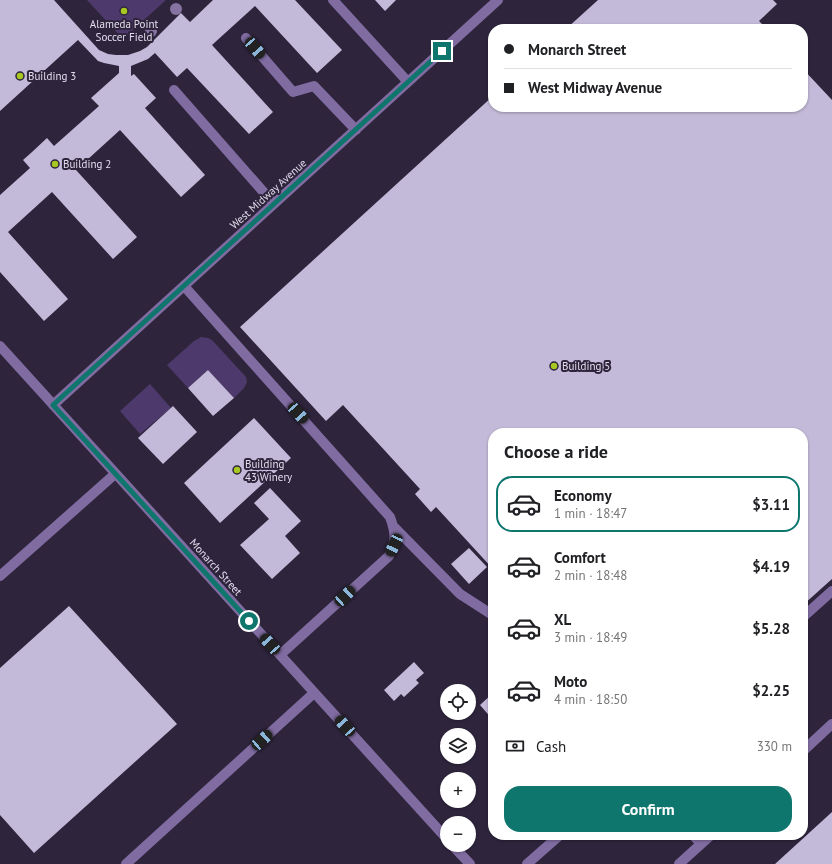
<!DOCTYPE html>
<meta charset="utf-8">
<style>
body{margin:0;font-family:"PT Sans",sans-serif;background:#f2f2f2;color:#202124;height:100vh;display:flex;flex-direction:column;font-size:15px;white-space:nowrap}
*{box-sizing:border-box;margin:0}
p{font-size:13px;color:#757577}
.icon{flex:none;width:22px;height:22px;fill:none;stroke:currentColor;stroke-width:2;stroke-linecap:round;stroke-linejoin:round}
.map{position:relative;flex:1;overflow:hidden}
.sheet{position:absolute;left:488px;top:428px;width:320px;height:412px;display:flex;flex-direction:column;background:#fff;border-radius:16px;box-shadow:0 1px 3px #0004}
.sheet>*{flex:none}
.hud{position:absolute;left:488px;top:24px;width:320px;height:88px;border-radius:16px;box-shadow:0 1px 3px #0004;display:grid;align-content:center;height:88px;padding:0 16px;background:#fff}
.fabs{position:absolute;left:440px;top:684px;display:grid;gap:8px}
.fabs a{display:grid;place-items:center;width:36px;height:36px;border-radius:50%;background:#fff;box-shadow:0 1px 3px #0004;font-size:20px}
.end{position:absolute;width:18px;height:18px;margin:-9px;border:5px solid #0f766e;background:#fff;box-shadow:0 0 0 2px #fff}
.from{border-radius:50%}
.car{position:absolute;width:12px;height:24px;margin:-12px -6px;border-radius:5px;box-shadow:0 0 3px 1px #0007;background:linear-gradient(#222 24%,#8ab4d8 0 40%,#222 0 76%,#8ab4d8 0 86%,#222 0)}
.hud b{display:flex;align-items:center;gap:14px;height:38px;font-size:15px}
.hud b+b{border-top:1px solid #e0e0e0}
.hud i{width:10px;height:10px;background:#202124}
ul{padding:0;list-style:none}
li{display:flex;align-items:center;gap:12px;height:56px;margin:0 8px 6px;padding:0 8px;border:2px solid transparent;border-radius:16px}
li div{flex:1}
li b{display:block;font-size:15px}
li em{font-style:normal;font-weight:600}
li.current{border-color:#0f766e}
li>.icon{width:36px;height:36px;stroke-width:1.5}
h2{padding:0 16px;font-size:18px;line-height:48px}
.pay{display:flex;align-items:center;gap:10px;height:44px;padding:0 16px;font-size:15px}
.pay p{margin-inline-start:auto}
.cta{display:flex;gap:8px;margin-top:auto;padding:8px 16px}
.cta a{flex:1;height:46px;border-radius:16px;background:#0f766e;color:#fff;font-size:16px;font-weight:600;line-height:46px;text-align:center}
.map>svg:first-child{display:block}
.green{fill:#4d396b}
.building{fill:#c3b9d8}
.lines{fill:none;stroke-linecap:round;stroke-linejoin:round}
.minor{stroke:#806ca1;stroke-width:10}
.tree{fill:#8574a2}
.route{stroke:#0f766e;stroke-width:5}
.poi-dot{fill:#a6c820;stroke:#2e243c;stroke-width:1.5}
.labels{text-anchor:middle;stroke-width:4;stroke-linejoin:round;paint-order:stroke}
.poi-label{font-size:11px;fill:#e3dded;stroke:#2e243c;text-anchor:start}
.street-label{font-size:11px;fill:#e3dded;stroke:#2e243c}
</style>
<div class="map">
<svg width="832" height="864" viewBox="0 0 832 864">
<rect width="100%" height="100%" fill="#2e243c"/>
<path class="green" d="M87,0H166L123,39Z
M201,337L208,338L212,340L246,377L247,382L244,388L234,398L208,370L188,388L167,365L194,341Z
M150,384L171,408L140,434L120,411Z"/>
<path class="building" d="M0,0H54L99,50L108,54L116,55H128L140,51L147,47L181,13L190,22L213,0H295L342,50L317,73L255,6L212,45L273,112L249,134L187,68L177,77L155,53L148,59L131,66V76L134,74L156,98L145,108L205,175L181,197L120,130L76,170L137,237L113,259L52,192L8,232L68,299L44,321L0,272V195L30,168L23,160L32,152L47,138L54,146L99,106L91,98L119,73V66L104,63L98,61L78,40L0,111Z
M375,0H396L385,11Z
M598,0H773L777,4L759,21L767,29H566Z
M803,69L832,100V579L803,605V433H493V569L436,507L431,512L415,494L420,489L343,405L326,421L240,327L493,96V107H803Z
M208,370L234,398L213,416L188,388Z
M173,406L197,432L163,464L138,438Z
M254,418L291,458L220,523L184,483Z
M270,488L301,521L285,536L300,553L272,579L240,545L269,519L254,503Z
M469,548L487,567L469,584L451,564Z
M69,606L177,724L34,853L0,815V668Z
M414,662L424,673L416,680L419,683L404,697L401,694L394,701L384,690Z
M493,693V720L480,705Z
M832,812V864H775Z"/>
<g class="lines">
<path class="minor" d="M333,0L408,82
M246,38L293,92L314,86L356,130
M174,90L274,204
M184,286L390,517C396,533 396,541 389,556L280,655
M0,346L447,839
M53,405L498,0
M394,527L460,594L491,614L493,616
M0,576L115,474
M803,617L832,591
M803,751L832,724
M693,835L701,844
M452,845L470,864
M126,864L314,693
M527,864L560,835
M679,864L711,835"/>
</g>
<g class="tree">
<circle cx="176" cy="9" r="6"/>
<circle cx="151" cy="31" r="6"/>
</g>
<g class="lines">
<path class="route" d="M249,621L53,405L442,51"/>
</g>
<g class="poi-dot">
<circle cx="124" cy="11" r="4"/>
<circle cx="20" cy="76" r="4"/>
<circle cx="55" cy="164" r="4"/>
<circle cx="554" cy="366" r="4"/>
<circle cx="237" cy="470" r="4"/>
</g>
<g class="labels">
<g class="poi-label">
<text x="124" y="28" text-anchor="middle">Alameda Point<tspan x="124" dy="13">Soccer Field</tspan></text>
<text x="28" y="80">Building 3</text>
<text x="63" y="168">Building 2</text>
<text x="562" y="370">Building 5</text>
<text x="245" y="468">Building<tspan x="245" dy="13">43 Winery</tspan></text>
</g>
<g class="street-label">
<text transform="translate(268 194) rotate(-42)" y="4">West Midway Avenue</text>
<text transform="translate(216 567) rotate(48)" y="4">Monarch Street</text>
</g>
</g>
</svg>
<div class="fabs">
<a><svg class="icon" aria-label="locate" viewBox="0 0 24 24"><circle cx="12" cy="12" r="6"/><path d="M12 2v4M12 18v4M2 12h4M18 12h4"/></svg></a>
<a><svg class="icon" aria-label="layers" viewBox="0 0 24 24"><path d="M12 4l9 5-9 5-9-5zM3 14l9 5 9-5"/></svg></a>
<a>+</a>
<a>−</a>
</div>
<i class="end from" style="left:249px;top:621px"></i>
<i class="end" style="left:442px;top:51px"></i>
<i class="car" style="left:255px;top:48px;rotate:139deg"></i>
<i class="car" style="left:298px;top:413px;rotate:138deg"></i>
<i class="car" style="left:394px;top:545px;rotate:205deg"></i>
<i class="car" style="left:345px;top:596px;rotate:47deg"></i>
<i class="car" style="left:270px;top:644px;rotate:318deg"></i>
<i class="car" style="left:345px;top:726px;rotate:318deg"></i>
<i class="car" style="left:262px;top:740px;rotate:48deg"></i>
<div class="hud">
<b><i class="from"></i>Monarch Street</b>
<b><i></i>West Midway Avenue</b>
</div>
<section class="sheet">
<h2>Choose a ride</h2>
<ul>
<li class="current"><svg class="icon" aria-label="car" viewBox="0 0 24 24"><path d="M5 17H2v-5l4-1 3-4h7l3 4 3 1v5h-3M9 17h6M6 11h13"/><circle cx="7" cy="17" r="2"/><circle cx="17" cy="17" r="2"/></svg><div><b>Economy</b><p>1 min · 18:47</p></div><em>$3.11</em></li>
<li><svg class="icon" aria-label="car" viewBox="0 0 24 24"><path d="M5 17H2v-5l4-1 3-4h7l3 4 3 1v5h-3M9 17h6M6 11h13"/><circle cx="7" cy="17" r="2"/><circle cx="17" cy="17" r="2"/></svg><div><b>Comfort</b><p>2 min · 18:48</p></div><em>$4.19</em></li>
<li><svg class="icon" aria-label="car" viewBox="0 0 24 24"><path d="M5 17H2v-5l4-1 3-4h7l3 4 3 1v5h-3M9 17h6M6 11h13"/><circle cx="7" cy="17" r="2"/><circle cx="17" cy="17" r="2"/></svg><div><b>XL</b><p>3 min · 18:49</p></div><em>$5.28</em></li>
<li><svg class="icon" aria-label="car" viewBox="0 0 24 24"><path d="M5 17H2v-5l4-1 3-4h7l3 4 3 1v5h-3M9 17h6M6 11h13"/><circle cx="7" cy="17" r="2"/><circle cx="17" cy="17" r="2"/></svg><div><b>Moto</b><p>4 min · 18:50</p></div><em>$2.25</em></li>
</ul>
<div class="pay"><svg class="icon" aria-label="cash" viewBox="0 0 24 24"><path d="M3 7h18v10H3z"/><circle cx="12" cy="12" r="2"/></svg>Cash<p>330 m</p></div>
<div class="cta"><a>Confirm</a></div>
</section>
</div>
